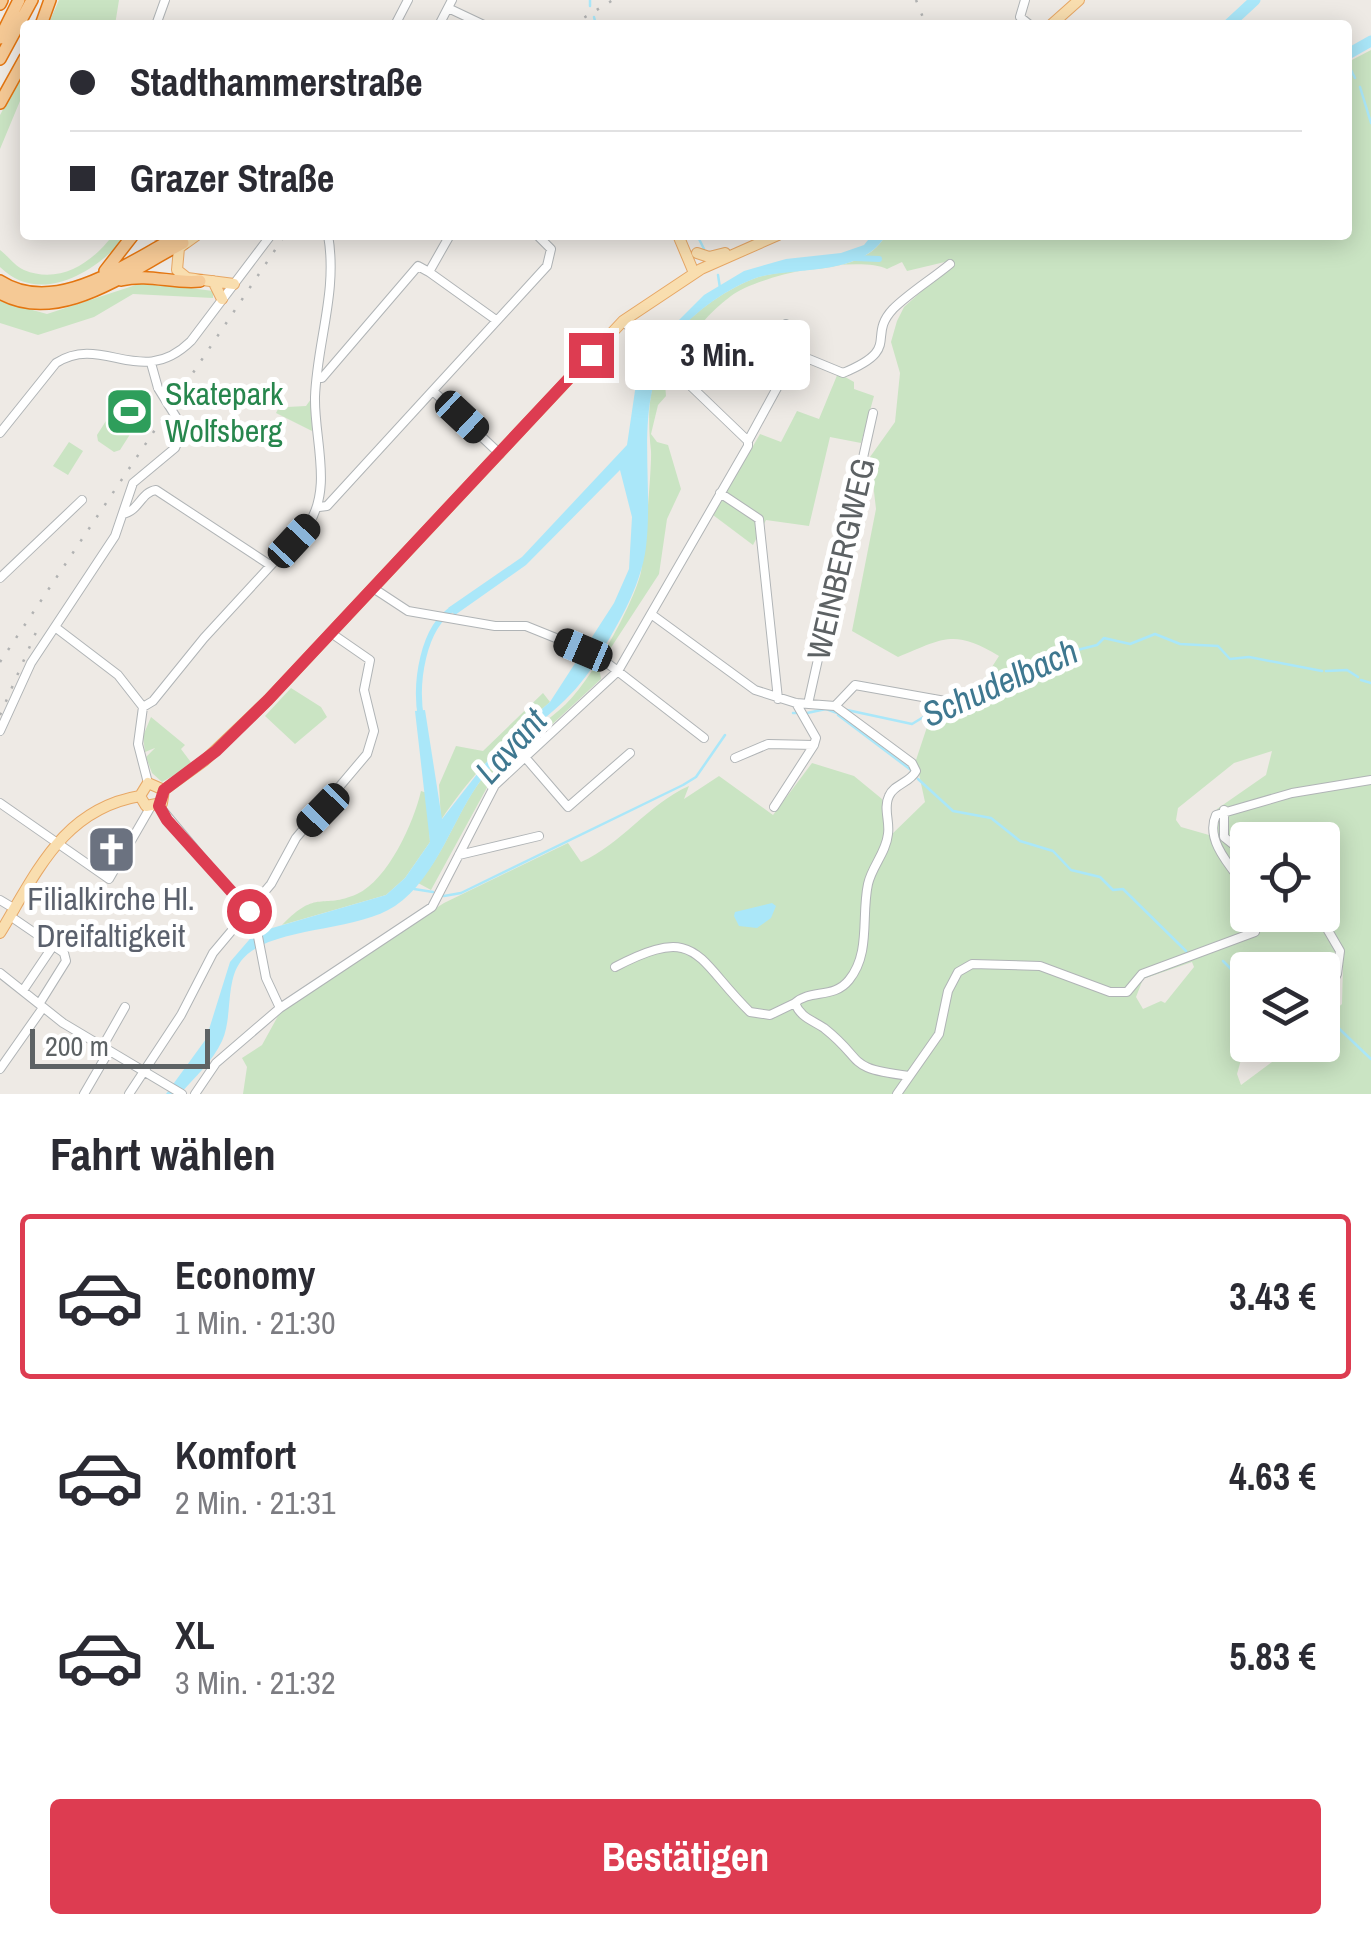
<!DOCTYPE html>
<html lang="de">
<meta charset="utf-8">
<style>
body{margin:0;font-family:"Archivo Narrow",sans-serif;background:#f2f2f3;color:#2b2b33;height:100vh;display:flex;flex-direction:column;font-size:38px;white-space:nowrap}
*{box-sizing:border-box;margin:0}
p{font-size:32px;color:#7c7c81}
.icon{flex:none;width:55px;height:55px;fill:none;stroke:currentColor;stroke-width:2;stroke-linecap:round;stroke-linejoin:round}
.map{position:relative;height:1094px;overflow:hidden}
.sheet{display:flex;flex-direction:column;background:#fff;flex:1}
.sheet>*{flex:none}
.banner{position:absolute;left:20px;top:20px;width:1332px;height:220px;border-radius:10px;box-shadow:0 5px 25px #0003;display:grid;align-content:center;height:220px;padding:0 50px;background:#fff}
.tools{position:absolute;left:1230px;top:822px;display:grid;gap:20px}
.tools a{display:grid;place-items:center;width:110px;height:110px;border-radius:10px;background:#fff;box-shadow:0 5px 25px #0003;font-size:50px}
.scale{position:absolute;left:30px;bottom:25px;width:180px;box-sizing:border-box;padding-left:10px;border:5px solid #5d6264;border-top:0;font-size:28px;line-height:35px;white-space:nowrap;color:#5d6264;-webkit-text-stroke:8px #fff;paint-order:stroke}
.end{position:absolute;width:45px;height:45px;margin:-22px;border:12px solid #dd3c51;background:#fff;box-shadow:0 0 0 5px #fff}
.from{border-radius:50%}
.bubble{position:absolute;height:70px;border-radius:10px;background:#fff;box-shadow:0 5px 25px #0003;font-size:32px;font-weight:700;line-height:70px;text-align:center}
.car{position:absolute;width:30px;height:60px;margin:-30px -15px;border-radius:12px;box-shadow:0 0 8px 2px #0007;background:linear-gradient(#222 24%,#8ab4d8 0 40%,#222 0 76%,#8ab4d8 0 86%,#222 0)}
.banner b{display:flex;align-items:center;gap:35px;height:95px;font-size:38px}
.banner b+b{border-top:2px solid #e1e1e2}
.banner i{width:25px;height:25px;background:#2b2b33}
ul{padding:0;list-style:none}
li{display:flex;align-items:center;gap:30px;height:165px;margin:0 20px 15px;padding:0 30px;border:5px solid transparent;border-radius:10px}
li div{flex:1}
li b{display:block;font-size:38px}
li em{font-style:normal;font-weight:700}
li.selected{border-color:#dd3c51}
li>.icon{width:90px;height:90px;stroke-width:1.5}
h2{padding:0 50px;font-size:45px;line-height:120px}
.action{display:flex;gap:20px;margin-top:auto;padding:20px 50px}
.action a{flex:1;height:115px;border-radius:10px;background:#dd3c51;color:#fff;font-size:40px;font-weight:700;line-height:115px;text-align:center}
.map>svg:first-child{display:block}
.green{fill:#cae4c3;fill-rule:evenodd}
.water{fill:#aae7f9}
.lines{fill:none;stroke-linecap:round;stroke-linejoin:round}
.stream{stroke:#aae7f9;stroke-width:2.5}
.canal{stroke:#aae7f9;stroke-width:6}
.river{stroke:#aae7f9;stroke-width:11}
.minor-casing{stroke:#b0b4b6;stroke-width:10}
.major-casing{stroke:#e7a765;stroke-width:12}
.highway-casing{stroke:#e37510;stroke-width:14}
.minor{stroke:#fff;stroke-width:8}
.major{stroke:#f9deaf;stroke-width:10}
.highway{stroke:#f5c995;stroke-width:11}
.rail{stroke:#b1b2b2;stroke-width:2.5;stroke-dasharray:2.5 12;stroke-linecap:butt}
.minor-bridge-casing{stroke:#b0b4b6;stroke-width:10;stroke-linecap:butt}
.minor-bridge{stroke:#fff;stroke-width:8}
.route{stroke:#dd3c51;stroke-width:12}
.labels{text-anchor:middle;stroke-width:10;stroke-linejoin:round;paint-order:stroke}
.leisure-label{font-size:32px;fill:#27864d;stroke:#fff;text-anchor:start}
.street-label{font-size:32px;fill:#5d6264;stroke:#fff}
.worship-label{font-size:32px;fill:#5b616d;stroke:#fff}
.water-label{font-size:35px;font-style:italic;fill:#3f7890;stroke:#fff}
</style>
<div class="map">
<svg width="1371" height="1094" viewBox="0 0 1371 1094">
<rect width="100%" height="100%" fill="#eeeae5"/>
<path class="green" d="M59,0H119L115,25L66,21L48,25Z
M1371,50V1094H243L247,1067L242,1058L262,1045L278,1016L299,996L444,903L568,843L581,862C622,844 648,804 689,786L684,799L719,776L773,815L812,763L854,776L882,799L887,839L925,802L916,760L934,706L972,698L999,656C954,629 944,638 898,657L852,631L876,509L870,457L895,422L900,373L891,342L897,321L904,307L951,265L949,261L907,271L902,262L887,269C857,255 758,275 731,296C709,312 694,332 678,353L695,373L692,381L674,364L664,372L666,396L658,405L651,434L657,442L668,445L681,489L667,519L659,574L599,666L601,679L490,782L431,890L418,883C447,851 458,807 486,774C508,746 540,728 566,704C591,680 633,606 641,572C644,556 652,467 651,451C646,405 650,369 680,330C697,309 736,283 762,276C803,266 862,276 886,235H1348V62ZM1272,751L1266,775L1217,809L1209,835L1181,827L1176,820L1178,808L1234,763ZM1248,840H1322V915H1248ZM1335,952L1343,967L1342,1004L1323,1021L1322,1045H1295L1241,1085L1237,1074L1248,1035V970H1322ZM1192,962L1194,967L1165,1003L1161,1001L1143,1009L1136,997L1143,979Z
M25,68V89L0,149V115Z
M113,235H127C98,271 40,307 0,267V250C7,255 16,267 24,270C60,285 93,262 113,235Z
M145,282L213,291V298L133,294L94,317L38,335L0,323V301L47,314Z
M838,373L854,382V389L874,396L861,443L830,437L809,526L766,520L753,545L713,515L760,434L781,442L797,411L819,419Z
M128,397L142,406L143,414L120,450L114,452L98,441L97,435L120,399Z
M311,399L312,431L276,413L282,401L287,407L306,406Z
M69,442L83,451L68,475L53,466Z
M291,688L321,707L327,717L295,744L265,716Z
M543,693L550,702C508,738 472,773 441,820L439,785L456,746L483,751Z
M151,717L185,745L181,749L193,765L162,782L152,773L146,757L155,748L145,752L143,736Z
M421,791L427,793L430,842L405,878L386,895L282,925C318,888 321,910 357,894C388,880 414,822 421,791Z"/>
<path class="water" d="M872,235H886C862,275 804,267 763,276C737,282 698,309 681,329C629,392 655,474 646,547C641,588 615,630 594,664C566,711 516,734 484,776C453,816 438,877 395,906C355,933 267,926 241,961C225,982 233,1017 222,1041C213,1061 194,1078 180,1094H166L206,1039L230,962L255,933L386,895L405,878L430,842L415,711L425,710L442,819L499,746L550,702L614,603L629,569L632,517L620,470L526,565L455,615L448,608L522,557L627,445L636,384L648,351L704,295L744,271L786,259L841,253L864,245Z
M772,903L776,906L771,918L757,928L739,926L734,916L735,912Z"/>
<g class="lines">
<path class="stream" d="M590,6V0
M594,17L596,25
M1348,64L1355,78
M1360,87L1371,123
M697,235L704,249
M718,275L720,288
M1326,671L1347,670L1358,677
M1361,680L1371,683
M847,710L912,724L940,707L994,691L1008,677L1046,658L1097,645L1104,638L1130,644L1155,634L1180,644L1218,646L1230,659L1249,657L1322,671
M793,713H796
M807,713L826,709L840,714
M838,715L911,770
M918,779L953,811L991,818L1020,841L1053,851L1071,870L1100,877L1113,890L1123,889L1186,951
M414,889L433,892
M444,896L461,893L683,785L696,777L725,735
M1223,961L1248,986
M1328,1018L1371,1059"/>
<path class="canal" d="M855,258L879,259
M421,718C415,684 422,627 454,608"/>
<path class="river" d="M1228,25L1255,0
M1348,54L1371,41"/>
<defs>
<path id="minor" d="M1025,0L1020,17L1030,25
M448,8L484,25
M156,25L165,0
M395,25L408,0
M439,25L452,0
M429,272L496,320
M151,363L158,388
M784,375L809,359L843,373C903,348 866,338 893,309C909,293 932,279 950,264
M317,378H322L418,266L429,272L450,235
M434,392L500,454
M0,433L56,363C103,333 141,390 191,341L271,235
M748,441L784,375L786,324
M720,493L759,519L778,699
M319,507L327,506L547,266L551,249L537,235
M123,514C139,511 141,492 156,490L270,565
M0,578L82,500
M373,588L408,611L495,626H526L583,649
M651,614L755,690L796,703L835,706L912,763L916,771C910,783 894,784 889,796C883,808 890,821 888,834C886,853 872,866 868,884C861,916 871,953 849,980C834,999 810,989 795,1003C800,1017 812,1020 824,1028C867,1062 844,1068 909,1076
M55,627L118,675L143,707
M602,659L704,738
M808,704L873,413
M835,706L855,685L945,701L982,687
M0,731L31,663L115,536L133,483L175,448L180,436L176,417
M524,756L568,807L630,753
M735,758L768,744L814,745L816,738L796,703
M148,783L138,744L143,707L153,701L204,638L308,525C333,488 314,439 315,397C317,342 338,291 328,235
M0,803L109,879L150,808
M159,806L255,921L266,978L280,1008
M774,807L814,745
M1224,810V837L1248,856
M459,855L539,836
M1248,890C1233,869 1204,841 1216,815L1292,793L1371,780
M0,900L15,909
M1319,915L1340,951L1337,974L1322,1003
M10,916L64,953L66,961L41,1001
M615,967C699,923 695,958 750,1012L770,1015L795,1003
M0,973L63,1023L182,1094
M24,989L53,946
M104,1044L125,1007
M1270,1045H1273
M0,1069L42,1009
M84,1094L109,1051
M129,1094L181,1015L213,953L271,884L296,838L367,754L374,731L364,690L370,660L331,633
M195,1094L216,1063L280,1008L432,907L495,785L618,671L748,446V441L623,321
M897,1094L939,1034L948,991L958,972L972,964L1040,966L1110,992H1127L1142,974L1255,932L1259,915"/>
<path id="major" d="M1051,25L1079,0
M157,235H178
M197,235L179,248L177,270L187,278L234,284
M678,235L694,273
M697,253L709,257L725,253
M213,281L222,299
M164,790L204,761L268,700L623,321L701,269L778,235
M140,796L146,806L162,803L164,790
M140,796L148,783L164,790
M0,933C37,872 63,809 140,796"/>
<path id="highway" d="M0,4L2,0
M41,25L50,0
M0,38L19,0
M0,59L32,0
M0,103L25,58
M105,271L133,235
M121,280C149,273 173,284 200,281
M0,281C57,318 130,260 181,235
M0,293C60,327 131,269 183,243"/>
</defs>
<use href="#minor" class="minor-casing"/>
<use href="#major" class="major-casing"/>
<use href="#highway" class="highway-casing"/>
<use href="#minor" class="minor"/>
<use href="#major" class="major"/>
<use href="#highway" class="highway"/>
<path class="rail" d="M916,0L926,25
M572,25L613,0
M713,237L720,235
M0,662L285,235
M0,715L40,623"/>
<defs>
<path id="minor-bridge" d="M158,388L176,417"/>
</defs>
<use href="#minor-bridge" class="minor-bridge-casing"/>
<use href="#minor-bridge" class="minor-bridge"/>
</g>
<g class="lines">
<path class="route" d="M249,911L167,820L159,806L164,790L216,751L268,700L591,355"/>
</g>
<defs>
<symbol id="stadium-square" viewBox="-11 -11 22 22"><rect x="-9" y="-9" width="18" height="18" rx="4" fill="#2e9e5b" stroke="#fff"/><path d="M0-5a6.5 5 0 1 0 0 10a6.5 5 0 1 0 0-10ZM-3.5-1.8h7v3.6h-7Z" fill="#fff"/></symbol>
<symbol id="church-square" viewBox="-11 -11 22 22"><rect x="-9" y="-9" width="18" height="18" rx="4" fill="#6b7280" stroke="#fff"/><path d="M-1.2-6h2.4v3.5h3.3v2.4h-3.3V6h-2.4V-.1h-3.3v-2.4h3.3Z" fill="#fff"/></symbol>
</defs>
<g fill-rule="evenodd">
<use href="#stadium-square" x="102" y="384" width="55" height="55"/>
<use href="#church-square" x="84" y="822" width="55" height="55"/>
</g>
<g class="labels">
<g class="leisure-label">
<text x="165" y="405">Skatepark<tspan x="165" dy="37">Wolfsberg</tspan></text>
</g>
<g class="street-label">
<text transform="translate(841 559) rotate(-77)" y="11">WEINBERGWEG</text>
</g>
<g class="worship-label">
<text x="111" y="910">Filialkirche Hl.<tspan x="111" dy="37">Dreifaltigkeit</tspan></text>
</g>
<g class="water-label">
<text transform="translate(1000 683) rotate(-24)" y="12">Schudelbach</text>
<text transform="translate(511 746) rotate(-48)" y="12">Lavant</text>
</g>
</g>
</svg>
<div class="tools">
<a><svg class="icon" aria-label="locate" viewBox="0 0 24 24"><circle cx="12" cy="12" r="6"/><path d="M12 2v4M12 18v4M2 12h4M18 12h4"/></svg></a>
<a><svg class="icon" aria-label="layers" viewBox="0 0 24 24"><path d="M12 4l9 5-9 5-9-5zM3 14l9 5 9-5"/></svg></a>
</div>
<div class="scale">200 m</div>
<i class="end from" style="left:249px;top:911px"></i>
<i class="end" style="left:591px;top:355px"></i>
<div class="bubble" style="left:625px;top:320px;width:185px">3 Min.</div>
<i class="car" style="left:462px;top:417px;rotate:133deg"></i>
<i class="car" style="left:294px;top:541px;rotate:43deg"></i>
<i class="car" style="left:583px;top:650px;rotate:293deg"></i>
<i class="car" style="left:323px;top:810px;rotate:224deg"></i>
<div class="banner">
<b><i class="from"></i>Stadthammerstraße</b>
<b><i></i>Grazer Straße</b>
</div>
</div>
<section class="sheet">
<h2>Fahrt wählen</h2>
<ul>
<li class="selected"><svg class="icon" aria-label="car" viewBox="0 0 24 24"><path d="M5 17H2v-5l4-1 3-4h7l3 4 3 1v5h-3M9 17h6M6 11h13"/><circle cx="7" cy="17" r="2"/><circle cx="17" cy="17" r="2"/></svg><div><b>Economy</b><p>1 Min. · 21:30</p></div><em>3.43 €</em></li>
<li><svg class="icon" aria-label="car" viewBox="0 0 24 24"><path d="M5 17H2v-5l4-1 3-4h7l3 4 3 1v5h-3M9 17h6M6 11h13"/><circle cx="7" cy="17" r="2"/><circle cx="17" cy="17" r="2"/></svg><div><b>Komfort</b><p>2 Min. · 21:31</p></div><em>4.63 €</em></li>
<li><svg class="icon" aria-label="car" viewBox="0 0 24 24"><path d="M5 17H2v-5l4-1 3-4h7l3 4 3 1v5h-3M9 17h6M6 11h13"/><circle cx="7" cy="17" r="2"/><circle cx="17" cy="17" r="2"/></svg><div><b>XL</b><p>3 Min. · 21:32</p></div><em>5.83 €</em></li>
</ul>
<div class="action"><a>Bestätigen</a></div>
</section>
